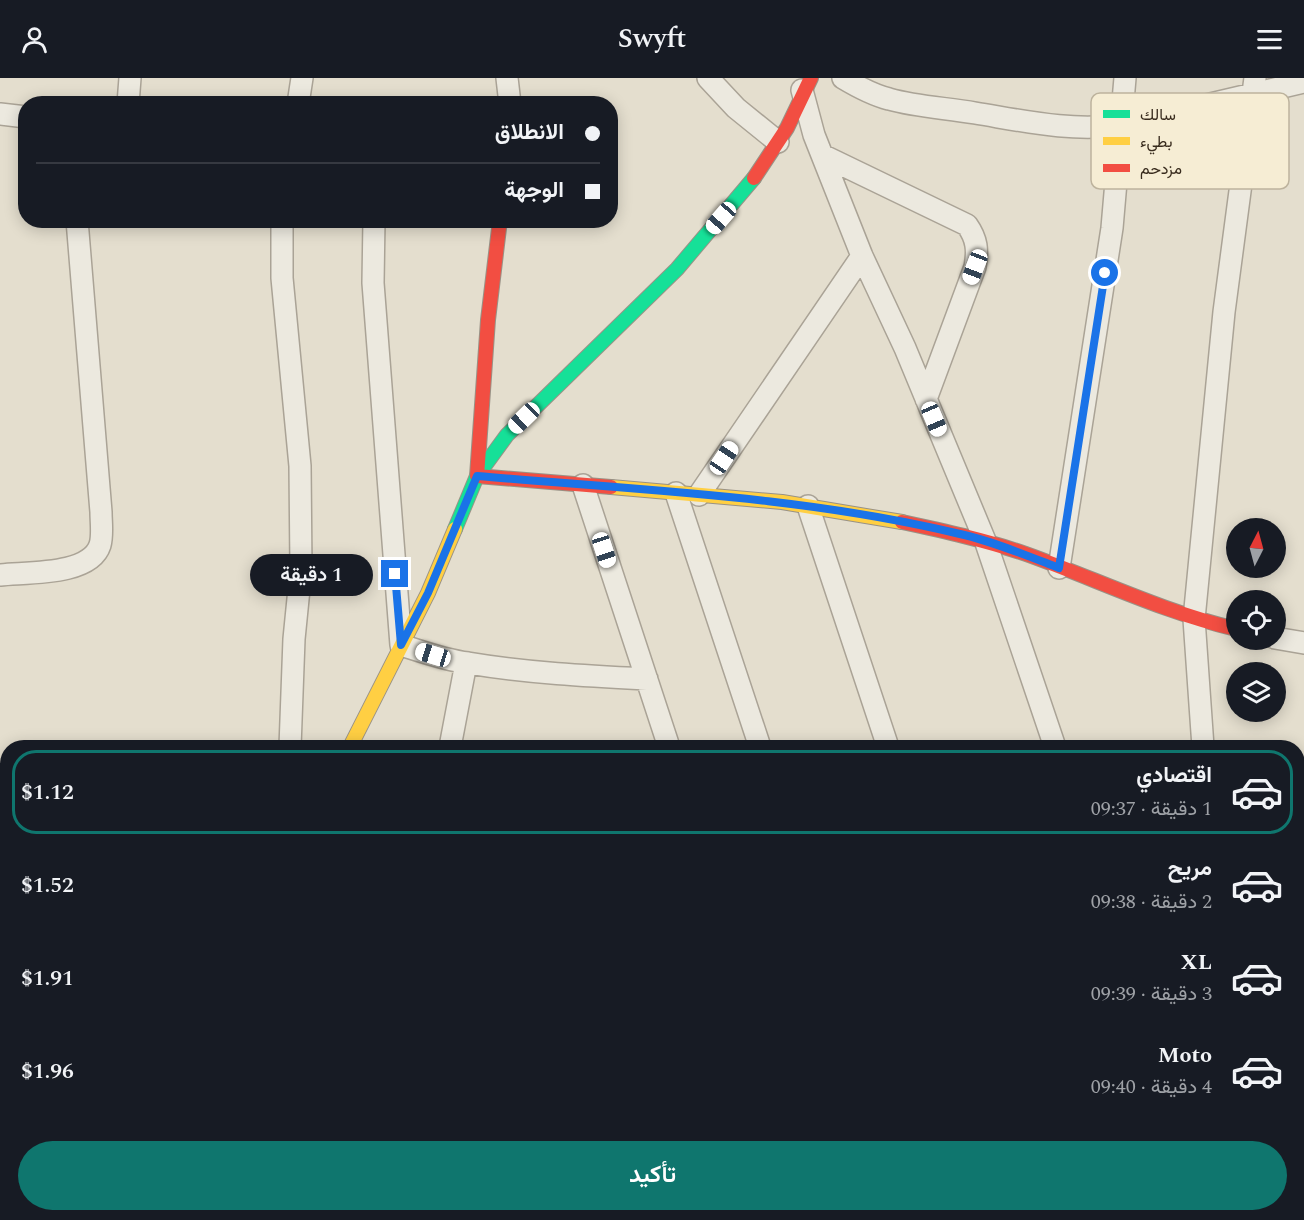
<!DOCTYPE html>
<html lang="ar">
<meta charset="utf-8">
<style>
body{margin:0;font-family:Spectral,Vazirmatn,serif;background:#20242c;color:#f1f3f6;direction:rtl;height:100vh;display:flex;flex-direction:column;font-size:22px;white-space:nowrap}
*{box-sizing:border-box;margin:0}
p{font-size:20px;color:#9ea1a6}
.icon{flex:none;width:33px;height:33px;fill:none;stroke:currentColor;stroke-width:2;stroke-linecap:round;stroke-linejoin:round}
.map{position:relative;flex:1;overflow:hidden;direction:ltr}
.drawer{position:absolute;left:0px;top:662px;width:1305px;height:482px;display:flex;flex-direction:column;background:#171b24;border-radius:24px 24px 0 0;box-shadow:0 3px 15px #0003;direction:rtl}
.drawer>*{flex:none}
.hud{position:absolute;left:18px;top:18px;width:600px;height:132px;border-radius:24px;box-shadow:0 3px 15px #0003;direction:rtl;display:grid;align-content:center;height:132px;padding:0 18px;background:#171b24}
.needle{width:39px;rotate:6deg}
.buttons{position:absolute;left:1226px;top:440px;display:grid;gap:12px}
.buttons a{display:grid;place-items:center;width:60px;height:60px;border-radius:50%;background:#171b24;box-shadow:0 3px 15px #0003;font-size:30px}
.end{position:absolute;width:27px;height:27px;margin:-14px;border:8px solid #1a73e8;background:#fff;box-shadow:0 0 0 3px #fff}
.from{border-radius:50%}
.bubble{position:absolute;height:42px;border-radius:21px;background:#171b24;box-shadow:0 3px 15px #0003;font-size:20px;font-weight:600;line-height:42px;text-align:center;direction:rtl}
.car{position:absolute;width:18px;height:36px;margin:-18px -9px;border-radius:8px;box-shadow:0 0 4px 2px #0007;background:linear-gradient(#fff 24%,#345 0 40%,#fff 0 76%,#345 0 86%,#fff 0)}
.hud b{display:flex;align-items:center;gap:21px;height:57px;font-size:22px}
.hud b+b{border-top:2px solid #363941}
.hud i{width:15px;height:15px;background:#f1f3f6}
ul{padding:10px 0 0;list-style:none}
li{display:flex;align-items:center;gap:18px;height:84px;margin:0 12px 9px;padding:0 6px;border:3px solid transparent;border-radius:24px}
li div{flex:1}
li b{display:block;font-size:22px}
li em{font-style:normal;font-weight:600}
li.active{border-color:#0f766e}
li>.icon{width:54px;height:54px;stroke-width:1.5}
.action{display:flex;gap:12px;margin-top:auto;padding:12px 18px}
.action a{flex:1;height:69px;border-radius:36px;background:#0f766e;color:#fff;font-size:24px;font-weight:600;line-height:69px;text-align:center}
header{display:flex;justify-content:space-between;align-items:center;height:78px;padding:0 18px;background:#171b24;font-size:27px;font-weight:600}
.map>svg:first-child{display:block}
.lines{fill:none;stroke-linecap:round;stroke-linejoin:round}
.street-casing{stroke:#aaa396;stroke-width:24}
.fast-casing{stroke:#999286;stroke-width:16}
.slow-casing{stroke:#999286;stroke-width:16}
.jam-casing{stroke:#999286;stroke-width:16}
.street{stroke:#ece9df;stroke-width:21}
.fast{stroke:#16e098;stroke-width:14}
.slow{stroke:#ffcf43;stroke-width:14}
.jam{stroke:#f24e42;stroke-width:14}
.route{stroke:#1a73e8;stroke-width:8}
.key{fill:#f6edd4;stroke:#bdb39d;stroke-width:1.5}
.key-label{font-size:16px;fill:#392c1e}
</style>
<header><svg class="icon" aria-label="menu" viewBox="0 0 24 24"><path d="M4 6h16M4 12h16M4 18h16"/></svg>Swyft<svg class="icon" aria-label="person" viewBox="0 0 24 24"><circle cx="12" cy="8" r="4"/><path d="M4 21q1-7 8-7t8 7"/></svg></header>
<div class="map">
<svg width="1304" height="1142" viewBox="0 0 1304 1142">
<rect width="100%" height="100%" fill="#e4dece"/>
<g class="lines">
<defs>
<path id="street" d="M507,0L510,26
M708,0L736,30L778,64
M843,0C858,9 873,17 889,21C917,29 947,30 975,35C1024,43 1071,54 1121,47L1304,4
M802,12L814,57L862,178L905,270L986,465L1055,669
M128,26L130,0
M298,26L302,0
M0,36L26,39
M822,77L967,147C977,161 978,172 975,189L926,321
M282,142V200L300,388L301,491L294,561L290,669
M374,142L373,205L401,567C423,574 445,582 468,585C527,595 587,598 647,601
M583,407L669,669
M676,415L760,669
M699,417L862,178
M808,428L888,669
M1059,490L1112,150L1125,0
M0,497C26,494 90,498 100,467C103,457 101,445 101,434L77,142
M1275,560L1304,565
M450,669L466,585
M1203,669L1194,541L1224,234L1255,0
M1298,747L1304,746
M1298,793L1304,789
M0,881L8,897
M0,989L8,984
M240,1136L242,1142
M388,1136L390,1142
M537,1136L539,1142
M683,1136L685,1142
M824,1136L826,1142
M917,1136L919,1142
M135,1142L136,1136
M936,1142L942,1136"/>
<path id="fast" d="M455,451L477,398L507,357L677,191L754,100"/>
<path id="slow" d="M611,409L782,424L902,444
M350,669L428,515L455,451"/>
<path id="jam" d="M754,100L787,50L811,0
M500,142L488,242L477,398L611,409
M902,444C944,453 985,462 1026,476C1096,501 1163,534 1236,551"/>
</defs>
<use href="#street" class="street-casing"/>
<use href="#fast" class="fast-casing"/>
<use href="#slow" class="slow-casing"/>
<use href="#jam" class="jam-casing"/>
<use href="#street" class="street"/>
<use href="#fast" class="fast"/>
<use href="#slow" class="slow"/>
<use href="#jam" class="jam"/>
</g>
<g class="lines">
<path class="route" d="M395,496L401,567L428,515L477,398C639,412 802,418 960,456C992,463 1028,478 1059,490L1105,195"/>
</g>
<rect x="1091" y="15" width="198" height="96" rx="9" class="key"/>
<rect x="1103" y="32" width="27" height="8" fill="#16e098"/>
<rect x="1103" y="59" width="27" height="8" fill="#ffcf43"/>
<rect x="1103" y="86" width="27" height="8" fill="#f24e42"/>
<g class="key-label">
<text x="1140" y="42">سالك</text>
<text x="1140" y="69">بطيء</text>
<text x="1140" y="96">مزدحم</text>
</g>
</svg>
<div class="buttons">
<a><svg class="needle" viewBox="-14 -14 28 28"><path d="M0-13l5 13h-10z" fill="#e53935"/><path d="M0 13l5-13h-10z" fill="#9ea1a6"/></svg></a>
<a><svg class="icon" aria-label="locate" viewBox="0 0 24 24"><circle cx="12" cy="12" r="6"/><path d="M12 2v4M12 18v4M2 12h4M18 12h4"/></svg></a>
<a><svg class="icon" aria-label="layers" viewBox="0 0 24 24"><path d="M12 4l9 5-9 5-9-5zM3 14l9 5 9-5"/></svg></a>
</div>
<i class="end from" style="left:1105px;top:195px"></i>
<i class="end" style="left:395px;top:496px"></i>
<div class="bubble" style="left:250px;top:476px;width:123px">1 دقيقة</div>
<i class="car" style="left:721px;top:140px;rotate:221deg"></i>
<i class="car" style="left:975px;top:189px;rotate:201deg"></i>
<i class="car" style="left:524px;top:340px;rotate:226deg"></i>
<i class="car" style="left:934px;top:341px;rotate:157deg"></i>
<i class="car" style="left:724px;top:380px;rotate:34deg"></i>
<i class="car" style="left:604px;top:472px;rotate:162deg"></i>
<i class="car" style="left:433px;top:577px;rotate:287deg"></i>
<div class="hud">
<b><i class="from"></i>الانطلاق</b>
<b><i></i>الوجهة</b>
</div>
<section class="drawer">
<ul>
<li class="active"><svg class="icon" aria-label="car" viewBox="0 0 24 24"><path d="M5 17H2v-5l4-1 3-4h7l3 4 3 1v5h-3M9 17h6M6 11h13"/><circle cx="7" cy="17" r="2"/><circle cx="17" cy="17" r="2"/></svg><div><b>اقتصادي</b><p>1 دقيقة · 09:37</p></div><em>$1.12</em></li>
<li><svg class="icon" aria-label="car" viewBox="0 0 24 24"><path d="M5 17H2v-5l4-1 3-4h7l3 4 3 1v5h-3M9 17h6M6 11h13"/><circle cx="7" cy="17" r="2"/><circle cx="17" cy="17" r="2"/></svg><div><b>مريح</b><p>2 دقيقة · 09:38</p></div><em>$1.52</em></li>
<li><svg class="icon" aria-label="car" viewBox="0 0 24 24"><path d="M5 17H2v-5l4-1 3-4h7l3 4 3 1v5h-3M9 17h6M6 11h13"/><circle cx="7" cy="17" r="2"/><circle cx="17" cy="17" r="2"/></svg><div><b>XL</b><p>3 دقيقة · 09:39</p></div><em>$1.91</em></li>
<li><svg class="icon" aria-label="car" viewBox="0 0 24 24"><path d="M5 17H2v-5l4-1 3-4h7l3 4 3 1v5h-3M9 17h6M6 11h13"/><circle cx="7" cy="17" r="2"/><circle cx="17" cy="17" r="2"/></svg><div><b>Moto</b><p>4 دقيقة · 09:40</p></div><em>$1.96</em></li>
</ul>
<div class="action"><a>تأكيد</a></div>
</section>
</div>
